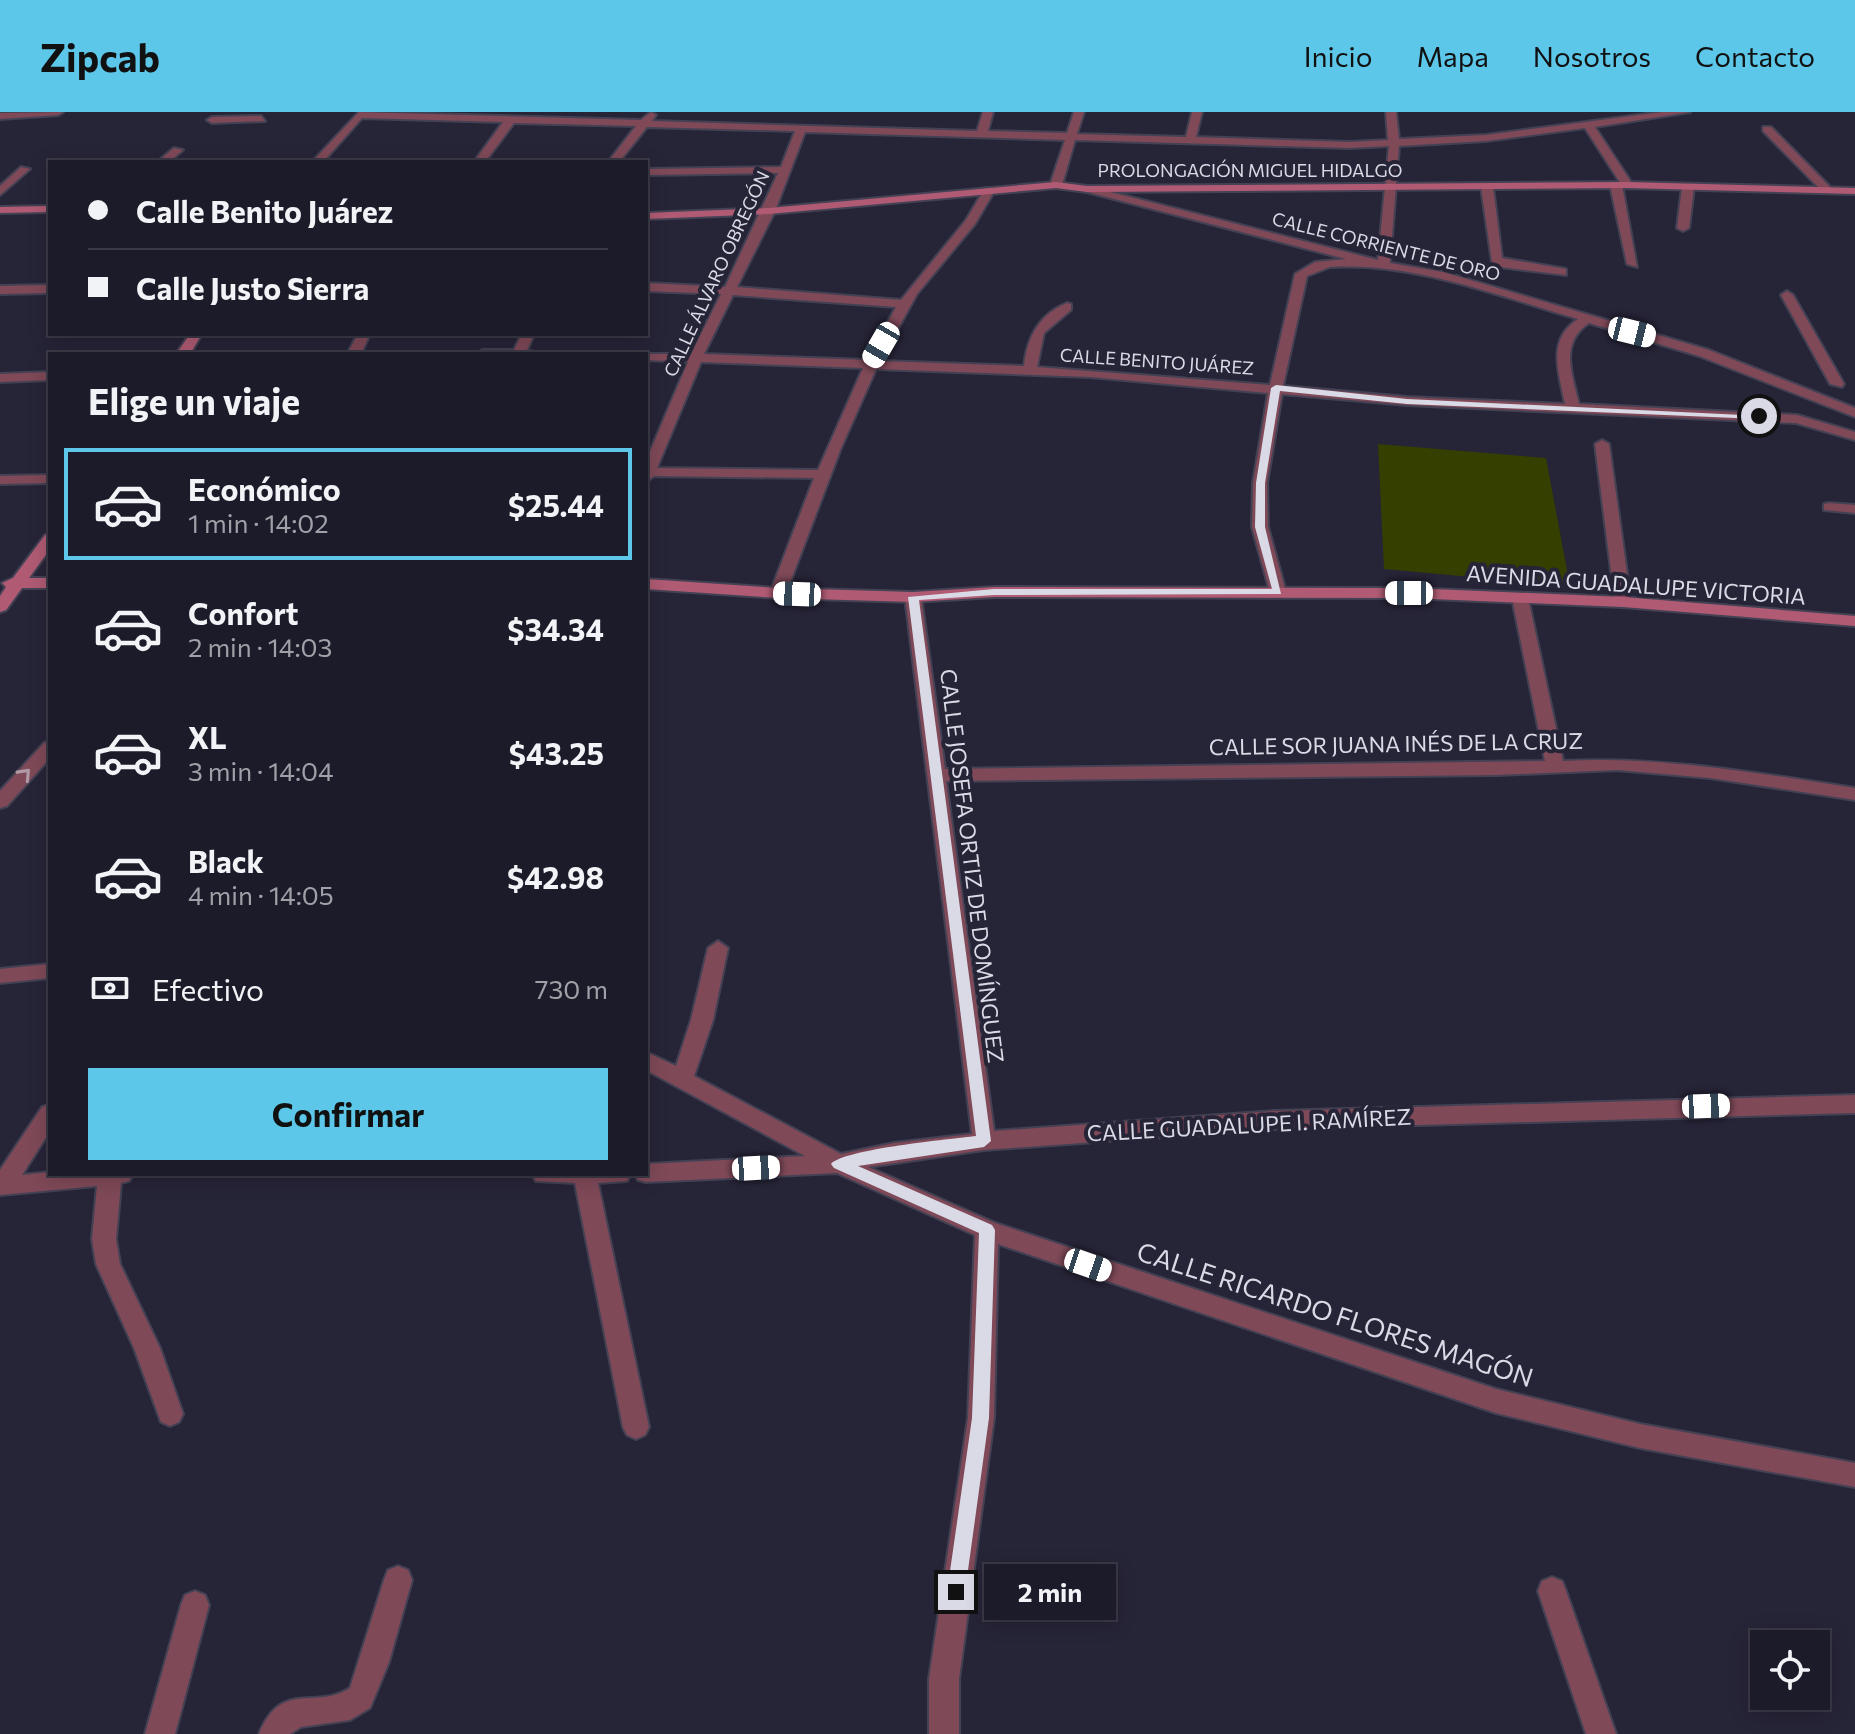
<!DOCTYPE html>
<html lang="es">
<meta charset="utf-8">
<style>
body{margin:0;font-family:Commissioner,sans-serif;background:#252431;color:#f1f3f6;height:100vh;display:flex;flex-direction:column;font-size:30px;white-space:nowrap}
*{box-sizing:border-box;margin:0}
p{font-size:26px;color:#a0a1a8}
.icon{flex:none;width:44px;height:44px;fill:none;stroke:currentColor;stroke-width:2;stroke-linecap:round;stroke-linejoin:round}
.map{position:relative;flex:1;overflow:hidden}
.details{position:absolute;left:48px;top:240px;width:600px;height:824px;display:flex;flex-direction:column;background:#1c1b29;border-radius:0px;box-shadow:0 4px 20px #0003,0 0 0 2px #3a3946}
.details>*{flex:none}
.top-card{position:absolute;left:48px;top:48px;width:600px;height:176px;border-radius:0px;box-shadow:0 4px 20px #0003,0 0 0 2px #3a3946;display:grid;align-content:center;height:176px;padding:0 40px;background:#1c1b29}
.tools{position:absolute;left:1750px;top:1518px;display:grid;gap:16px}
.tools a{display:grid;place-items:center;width:80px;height:80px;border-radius:0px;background:#1c1b29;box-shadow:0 4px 20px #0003,0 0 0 2px #3a3946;font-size:40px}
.end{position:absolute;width:36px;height:36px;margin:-18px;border:10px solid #dadae6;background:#111;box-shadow:0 0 0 4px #111}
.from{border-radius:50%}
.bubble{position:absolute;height:56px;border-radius:0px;background:#1c1b29;box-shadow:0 4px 20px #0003,0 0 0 2px #3a3946;font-size:26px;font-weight:700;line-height:56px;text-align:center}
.car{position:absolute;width:24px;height:48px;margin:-24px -12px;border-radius:10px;box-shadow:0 0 6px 2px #0007;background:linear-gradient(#fff 24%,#345 0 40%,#fff 0 76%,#345 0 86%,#fff 0)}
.top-card b{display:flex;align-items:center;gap:28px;height:76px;font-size:30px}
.top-card b+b{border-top:2px solid #3a3946}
.top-card i{width:20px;height:20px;background:#f1f3f6}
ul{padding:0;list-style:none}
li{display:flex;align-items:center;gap:24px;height:112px;margin:0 16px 12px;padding:0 24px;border:4px solid transparent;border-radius:0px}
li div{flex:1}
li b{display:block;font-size:30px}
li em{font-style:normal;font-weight:700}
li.active{border-color:#5cc7e8}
li>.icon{width:72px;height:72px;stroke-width:1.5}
h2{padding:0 40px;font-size:36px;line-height:96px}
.pay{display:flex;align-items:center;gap:20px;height:88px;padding:0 40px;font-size:30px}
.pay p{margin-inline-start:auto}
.button{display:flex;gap:16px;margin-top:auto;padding:16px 40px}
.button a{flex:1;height:92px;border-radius:0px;background:#5cc7e8;color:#111;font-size:32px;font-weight:700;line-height:92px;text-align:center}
header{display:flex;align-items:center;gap:48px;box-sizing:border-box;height:112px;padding:0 40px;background:#5cc7e8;color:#111}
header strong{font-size:38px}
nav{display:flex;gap:44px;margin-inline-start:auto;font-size:28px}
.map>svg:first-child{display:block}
.green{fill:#353f00}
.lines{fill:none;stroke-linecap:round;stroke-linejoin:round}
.street-casing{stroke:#434153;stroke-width:4}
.secondary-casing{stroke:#434153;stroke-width:4}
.street{fill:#7f4958;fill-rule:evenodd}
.secondary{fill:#b05b73;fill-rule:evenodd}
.oneway{stroke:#b199a6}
.route{fill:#dadae6}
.labels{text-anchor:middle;stroke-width:8;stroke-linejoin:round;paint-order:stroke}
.far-street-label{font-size:18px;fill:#dadae6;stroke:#262437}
.street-label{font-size:22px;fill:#dadae6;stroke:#262437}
.near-street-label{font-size:26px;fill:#dadae6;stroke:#262437}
</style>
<header>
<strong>Zipcab</strong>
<nav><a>Inicio</a><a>Mapa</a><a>Nosotros</a><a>Contacto</a></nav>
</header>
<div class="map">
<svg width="1855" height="1622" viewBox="0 0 1855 1622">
<rect width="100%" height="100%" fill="#262437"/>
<path class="green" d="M1378,332L1546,346L1570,474L1384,457Z"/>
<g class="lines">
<defs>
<path id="street" d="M63,0L58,3L0,7V1Z
M359,0L641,8L651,0L656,3L652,9L977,19L983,0H993L988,19L1067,21L1074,0H1084L1077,22L1186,25L1192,0H1202L1196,25L1350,30L1388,28L1386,0H1396L1399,27L1486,23L1662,0H1690L1595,15L1633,73L1627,76L1622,73L1637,155L1627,152L1610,73L1616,70L1621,72L1585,16L1486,29L1399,34L1390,151L1443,160L1709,238L1855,296V305L1699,244L1589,211C1559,231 1572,262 1579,292L1797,303L1855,320V328L1796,311L1407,293L1282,282L1267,371L1268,415L1286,480L1278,485L1270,480L1252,415L1253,371L1268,281L1090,265L876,257L841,336L786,481L778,486L770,481L814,366L654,364L646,370V349L688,250L646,248V242H641H691L721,182L646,179V171L725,175L778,61L646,63V57L781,55L795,19L647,15L619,50H608L636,14L514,11L485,50H474L503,10L362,6L323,50H312ZM805,20L1065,28L1050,73L1056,76L1062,73L1075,28L1350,36L1389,34L1378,148L1087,74L1081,77L1083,79L1346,147L1315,150L1295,162L1270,273L1037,255L1044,221L1071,198V192L1067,191C1039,202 1027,226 1024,254L880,249L917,182L975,112L995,78L985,76L966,108L901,188L737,175L775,99ZM1330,155C1414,150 1498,184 1578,207C1546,228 1559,261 1565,292L1407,285L1283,274L1307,164ZM733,183L896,195L867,248L704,242ZM701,250L863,256L818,358L657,356Z
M261,4L265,9L212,11L207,8L212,5Z
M1763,15H1771L1832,77V81H1824L1763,19Z
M174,36L183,38L169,50H157Z
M21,55L30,57L0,83V74Z
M1487,72L1493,75L1502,146L1566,157V163L1500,155L1492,150L1481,75Z
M1688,72L1694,75L1689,116L1683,119L1677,116L1682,75Z
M50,173V181L0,182V174Z
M1787,179L1793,183L1844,272L1842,275L1830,272L1781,183Z
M358,222H370L361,242H347Z
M522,222H534L527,238L541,242H476L483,238H514Z
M50,260V268L0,270V262Z
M1602,328L1609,332L1631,490L1623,495L1615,490L1595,332Z
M50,363V371L0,372V364Z
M1829,391L1855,393V401L1824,398V392Z
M913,480L921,485L945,657L1545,649L1512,486L1520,481L1528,486L1563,649C1661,644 1758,661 1855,676V688L1710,666L1617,658L1497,663L946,669L994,1019L1275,999L1855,983V1001L1275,1017L984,1038L868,1055L995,1111L1496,1277L1640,1312L1855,1351V1375L1640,1336L1496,1301L998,1132L994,1306L959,1567V1622H929V1567L968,1306L975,1123L837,1061L646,1070L638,1068L635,1062H646V1052L805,1044L646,958V940L676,954L691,908L708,836L718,829L728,836L713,908L694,964L841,1042L894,1031L972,1022L905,485Z
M50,629V646L7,694L0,696V679L44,631Z
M50,852V866L0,871V857Z
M50,992V1019L22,1063L50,1060L133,1062L129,1069L121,1071L116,1127L120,1152L160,1236L183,1302L179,1310L170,1314L161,1310L134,1236L96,1152L92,1127L97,1074L0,1083V1058L42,995Z
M532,1062H631L627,1069L598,1071L649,1315L645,1323L636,1327L627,1323L623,1315L575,1071L536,1069Z
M398,1454L408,1458L412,1468L389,1550L370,1596L350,1608L301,1615L290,1622H259C282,1566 315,1599 350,1576L384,1468L388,1458Z
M1552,1465L1562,1469L1566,1479L1616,1622H1586L1538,1479L1542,1469Z
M195,1479L205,1483L209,1493L175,1622H145L181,1493L185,1483Z"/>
<path id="secondary" d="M1056,70L1087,74L1627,70L1855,76V82L1627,76L1087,80L1056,76L769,102L646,107V101L769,96Z
M50,94V100L0,101V95Z
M190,222H202L190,242H176Z
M50,421V437L29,466H50V476H22L6,498L0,500V484L6,475L2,471L13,466L45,423Z
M646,467L778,476L913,480L994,475L1409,476L1623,485L1855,504V514L1623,495L1409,486L994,485L913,490L778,486L646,477Z"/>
</defs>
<use href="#street" class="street-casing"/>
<use href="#secondary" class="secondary-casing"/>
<use href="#street" class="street"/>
<use href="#secondary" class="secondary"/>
</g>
<defs><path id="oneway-chevron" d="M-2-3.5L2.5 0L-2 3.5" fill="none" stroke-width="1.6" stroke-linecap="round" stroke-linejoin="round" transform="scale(2)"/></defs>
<use class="oneway" href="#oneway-chevron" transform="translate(25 662) rotate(-47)"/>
<path class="route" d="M1276,273L1407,287L1764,304L1759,307L1407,292L1280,279L1265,371V415L1281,482L994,483L919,488L991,1029L984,1035L858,1054L992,1113L995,1118L989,1306L965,1480L956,1489L947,1480L972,1306L979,1121L834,1056L831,1052C844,1037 951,1027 976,1024L908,485L994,477H1272L1255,415L1256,371L1271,276Z"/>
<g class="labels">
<g class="far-street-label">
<text x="1250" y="65">PROLONGACIÓN MIGUEL HIDALGO</text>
<text transform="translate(1386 135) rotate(14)" y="6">CALLE CORRIENTE DE ORO</text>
<text transform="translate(717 162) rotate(-65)" y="6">CALLE ÁLVARO OBREGÓN</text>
<text transform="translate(1157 250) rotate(4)" y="6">CALLE BENITO JUÁREZ</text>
</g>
<g class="street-label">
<text transform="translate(1636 473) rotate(4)" y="8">AVENIDA GUADALUPE VICTORIA</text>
<text transform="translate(1396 632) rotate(-1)" y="8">CALLE SOR JUANA INÉS DE LA CRUZ</text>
<text transform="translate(972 754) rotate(83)" y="8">CALLE JOSEFA ORTIZ DE DOMÍNGUEZ</text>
<text transform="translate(1249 1013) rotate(-3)" y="8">CALLE GUADALUPE I. RAMÍREZ</text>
</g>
<g class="near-street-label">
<text transform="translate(1335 1203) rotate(18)" y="9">CALLE RICARDO FLORES MAGÓN</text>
</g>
</g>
</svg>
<div class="tools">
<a><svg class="icon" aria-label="locate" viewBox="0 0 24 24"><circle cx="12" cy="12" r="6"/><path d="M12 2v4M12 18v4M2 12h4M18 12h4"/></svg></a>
</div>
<i class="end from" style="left:1759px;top:304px"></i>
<i class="end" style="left:956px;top:1480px"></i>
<div class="bubble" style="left:984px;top:1452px;width:132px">2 min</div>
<i class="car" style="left:1632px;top:220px;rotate:104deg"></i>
<i class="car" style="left:881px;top:233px;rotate:210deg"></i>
<i class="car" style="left:1409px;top:481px;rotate:270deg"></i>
<i class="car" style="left:797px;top:482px;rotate:272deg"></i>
<i class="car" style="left:1706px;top:994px;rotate:88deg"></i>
<i class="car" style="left:756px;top:1056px;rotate:87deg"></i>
<i class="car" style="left:1088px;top:1153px;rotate:109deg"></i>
<div class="top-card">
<b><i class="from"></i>Calle Benito Juárez</b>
<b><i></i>Calle Justo Sierra</b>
</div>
<section class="details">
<h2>Elige un viaje</h2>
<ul>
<li class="active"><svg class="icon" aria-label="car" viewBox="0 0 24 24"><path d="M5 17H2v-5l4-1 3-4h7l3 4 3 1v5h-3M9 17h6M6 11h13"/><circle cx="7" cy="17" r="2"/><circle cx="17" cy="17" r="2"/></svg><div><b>Económico</b><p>1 min · 14:02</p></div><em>$25.44</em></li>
<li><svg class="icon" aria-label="car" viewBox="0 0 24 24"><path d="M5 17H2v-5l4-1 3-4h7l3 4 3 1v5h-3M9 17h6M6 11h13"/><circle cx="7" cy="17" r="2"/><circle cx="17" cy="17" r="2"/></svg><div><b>Confort</b><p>2 min · 14:03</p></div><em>$34.34</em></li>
<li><svg class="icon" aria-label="car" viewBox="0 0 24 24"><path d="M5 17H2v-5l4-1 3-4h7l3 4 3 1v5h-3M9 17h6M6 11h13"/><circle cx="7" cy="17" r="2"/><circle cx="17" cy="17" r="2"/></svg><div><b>XL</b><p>3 min · 14:04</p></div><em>$43.25</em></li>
<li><svg class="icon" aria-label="car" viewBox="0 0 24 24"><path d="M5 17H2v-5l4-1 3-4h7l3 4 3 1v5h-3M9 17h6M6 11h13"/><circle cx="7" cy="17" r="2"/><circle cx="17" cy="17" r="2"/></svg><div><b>Black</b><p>4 min · 14:05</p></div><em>$42.98</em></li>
</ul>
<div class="pay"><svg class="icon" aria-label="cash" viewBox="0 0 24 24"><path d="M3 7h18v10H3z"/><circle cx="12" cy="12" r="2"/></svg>Efectivo<p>730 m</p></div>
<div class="button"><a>Confirmar</a></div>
</section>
</div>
